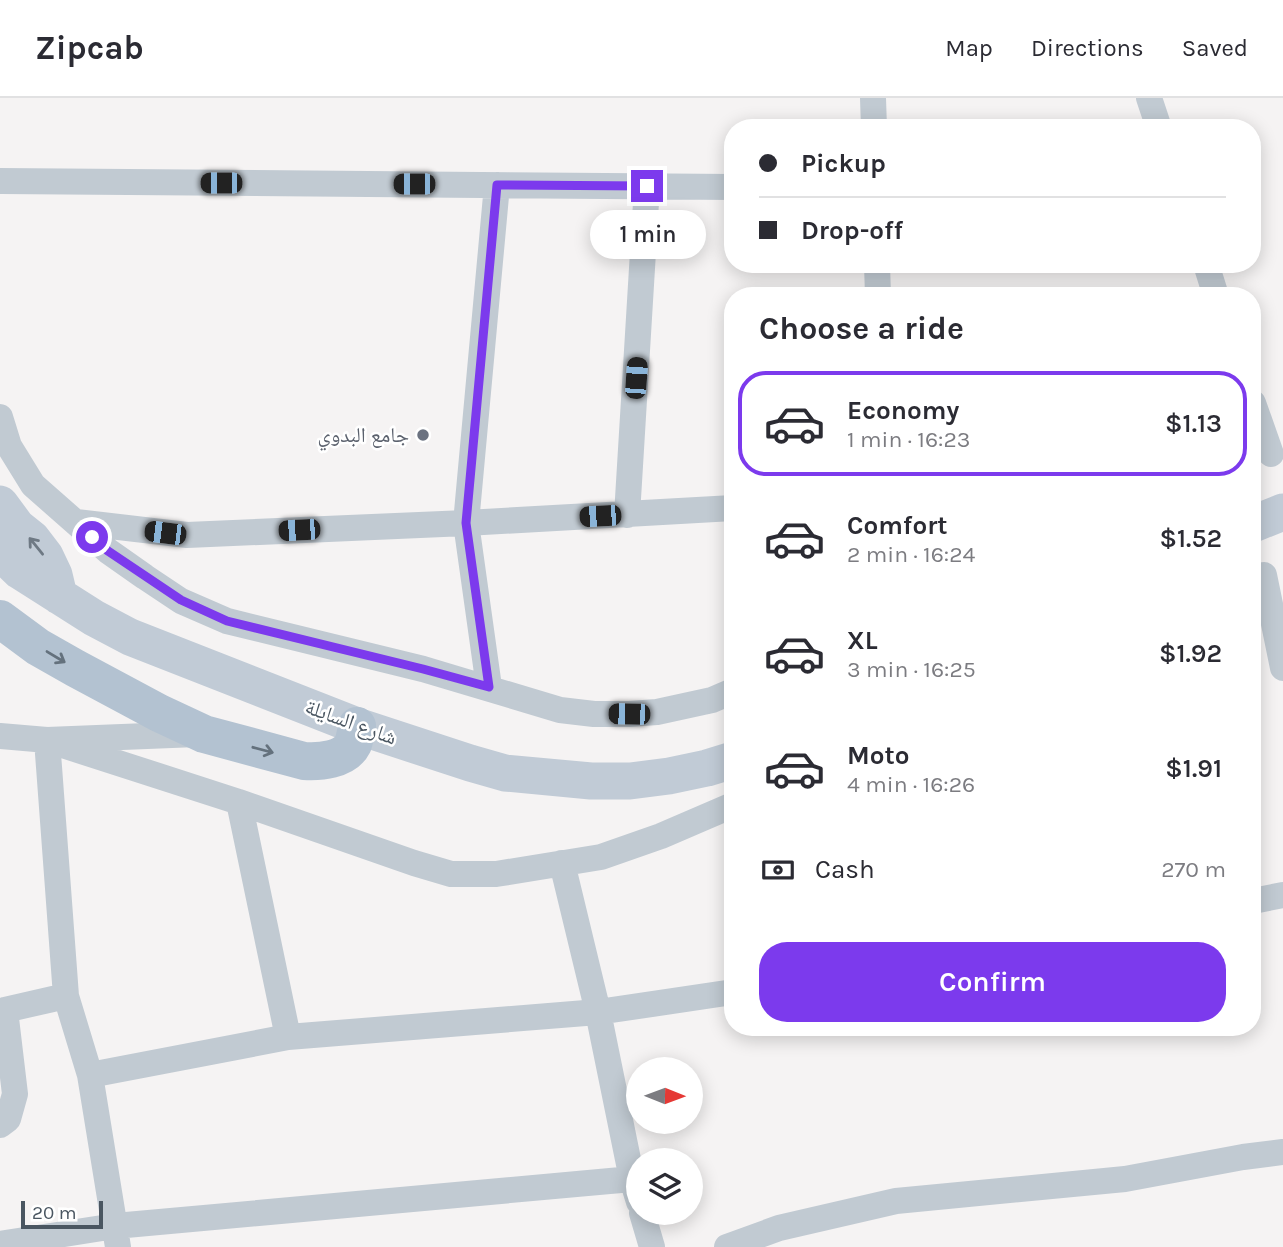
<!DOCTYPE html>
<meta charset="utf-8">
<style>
body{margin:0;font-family:Karla,"Noto Naskh Arabic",sans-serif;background:#f7f7f7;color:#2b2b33;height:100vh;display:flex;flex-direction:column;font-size:26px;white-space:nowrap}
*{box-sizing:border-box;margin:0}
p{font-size:23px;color:#7c7c81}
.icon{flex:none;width:38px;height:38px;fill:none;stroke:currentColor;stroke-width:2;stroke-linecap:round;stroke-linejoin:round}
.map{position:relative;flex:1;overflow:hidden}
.panel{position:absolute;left:724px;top:189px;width:537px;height:749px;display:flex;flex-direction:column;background:#fff;border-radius:28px;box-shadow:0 4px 18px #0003}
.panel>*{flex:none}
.hud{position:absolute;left:724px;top:21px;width:537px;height:154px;border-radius:28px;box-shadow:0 4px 18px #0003;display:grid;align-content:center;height:154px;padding:0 35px;background:#fff}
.needle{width:46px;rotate:91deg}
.fabs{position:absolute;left:626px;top:959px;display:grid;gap:14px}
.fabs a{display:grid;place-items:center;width:77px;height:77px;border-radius:50%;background:#fff;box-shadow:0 4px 18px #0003;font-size:35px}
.scale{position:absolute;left:21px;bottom:18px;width:82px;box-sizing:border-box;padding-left:7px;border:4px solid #4a5661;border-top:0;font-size:19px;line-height:24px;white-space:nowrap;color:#4a5661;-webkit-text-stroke:5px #fff;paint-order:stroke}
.end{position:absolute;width:32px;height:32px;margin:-16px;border:9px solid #7c3aed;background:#fff;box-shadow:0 0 0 4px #fff}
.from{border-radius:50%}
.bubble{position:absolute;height:49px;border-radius:24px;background:#fff;box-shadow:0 4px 18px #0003;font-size:23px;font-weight:600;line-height:49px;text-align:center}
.car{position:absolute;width:21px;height:42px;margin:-21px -10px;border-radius:9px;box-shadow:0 0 5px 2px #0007;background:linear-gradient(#222 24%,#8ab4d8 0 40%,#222 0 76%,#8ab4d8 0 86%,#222 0)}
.hud b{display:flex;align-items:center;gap:24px;height:66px;font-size:26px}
.hud b+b{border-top:2px solid #e1e1e2}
.hud i{width:18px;height:18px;background:#2b2b33}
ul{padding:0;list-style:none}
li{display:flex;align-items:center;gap:21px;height:105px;margin:0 14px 10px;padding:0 21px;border:4px solid transparent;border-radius:28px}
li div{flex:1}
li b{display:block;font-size:26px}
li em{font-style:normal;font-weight:600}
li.active{border-color:#7c3aed}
li>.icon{width:63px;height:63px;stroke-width:1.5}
h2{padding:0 35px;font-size:32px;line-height:84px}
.pay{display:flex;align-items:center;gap:18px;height:77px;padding:0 35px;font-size:26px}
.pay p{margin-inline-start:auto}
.action{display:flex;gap:14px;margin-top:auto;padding:14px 35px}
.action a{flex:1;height:80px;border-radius:28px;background:#7c3aed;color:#fff;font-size:28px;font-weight:600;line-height:80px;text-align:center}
header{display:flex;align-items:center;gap:42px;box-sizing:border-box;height:98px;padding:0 35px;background:#fff;border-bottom:2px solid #e1e1e2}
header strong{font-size:33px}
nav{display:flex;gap:38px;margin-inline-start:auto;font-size:24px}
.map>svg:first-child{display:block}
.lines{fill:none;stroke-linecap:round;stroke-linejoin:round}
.minor{stroke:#c1cad2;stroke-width:26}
.secondary{stroke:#c1cbd6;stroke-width:37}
.primary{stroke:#b3c2d1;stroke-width:38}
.oneway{stroke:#6e7984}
.oneway2{stroke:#64717d}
.route{stroke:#7c3aed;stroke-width:9}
.worship-dot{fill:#6b7280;stroke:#fff;stroke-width:2.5}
.labels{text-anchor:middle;stroke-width:5;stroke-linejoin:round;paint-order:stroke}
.worship-label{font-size:21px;fill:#5b616d;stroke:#fff;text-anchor:end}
.street-label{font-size:21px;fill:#4a5661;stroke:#fff}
</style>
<header>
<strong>Zipcab</strong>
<nav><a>Map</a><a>Directions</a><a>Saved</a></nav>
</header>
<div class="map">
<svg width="1283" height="1149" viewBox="0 0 1283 1149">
<rect width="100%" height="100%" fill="#f5f3f3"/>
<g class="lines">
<path class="minor" d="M873,0L874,30
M1149,0L1159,30
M0,83L733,89
M877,166L878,198
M1206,166L1216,198
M1253,305L1271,356
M0,319L9,348L33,387L108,453L145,479L181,503L227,523L423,571L560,612L594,616H629L657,614L712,602L733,593
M627,417L647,88
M76,424L187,437L466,425L733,410
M1264,477L1283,570
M489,589L466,425L497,87
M0,638L47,642L197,636
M239,704L288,939
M562,765L598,914L632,1081L639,1104
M1253,803L1283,797
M0,913L66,898
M90,977L288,939L598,914L733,894
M0,1027L8,1021L15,996L5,912
M642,1115L652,1149
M0,1146L115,1128L632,1081
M118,1149L90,977L66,898L47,642L239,704L414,765L451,776H496L601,759L661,738L733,707
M727,1149L779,1130L896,1103L1125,1081L1243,1059L1283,1054"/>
<path class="secondary" d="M0,406L17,429L32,441L45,458L54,477L59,498
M1253,426L1283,414
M0,454L20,473L94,520L130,539L357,628L470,665L505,675L591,683H630L669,678L707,670L733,662"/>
<path class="primary" d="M0,521L38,549L75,570L159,615L204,636L304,663C320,664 345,662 353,646C355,640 356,633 357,628"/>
</g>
<defs><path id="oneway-shaft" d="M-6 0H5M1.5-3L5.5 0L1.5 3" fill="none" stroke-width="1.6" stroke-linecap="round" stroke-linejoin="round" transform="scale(1.75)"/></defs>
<use class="oneway" href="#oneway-shaft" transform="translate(36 448) rotate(-129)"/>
<g class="oneway2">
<use href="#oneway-shaft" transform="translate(56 559) rotate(31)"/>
<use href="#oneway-shaft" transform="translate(263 652) rotate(15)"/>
</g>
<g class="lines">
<path class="route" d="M92,439L108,453L181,502L227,523L423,571L489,589L466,425L497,87L647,88"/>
</g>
<circle class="worship-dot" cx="423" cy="337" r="7"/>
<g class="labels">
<g class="worship-label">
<text x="409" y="344">جامع البدوي</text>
</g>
<g class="street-label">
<text transform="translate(351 624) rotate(20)" y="7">شارع السايلة</text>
</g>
</g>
</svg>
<div class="fabs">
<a><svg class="needle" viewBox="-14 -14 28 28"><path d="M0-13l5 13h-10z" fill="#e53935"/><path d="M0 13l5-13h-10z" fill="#7c7c81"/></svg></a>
<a><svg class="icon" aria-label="layers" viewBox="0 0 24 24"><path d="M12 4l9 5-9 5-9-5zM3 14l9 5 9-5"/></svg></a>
</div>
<div class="scale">20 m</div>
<i class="end from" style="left:92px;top:439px"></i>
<i class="end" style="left:647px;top:88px"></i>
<div class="bubble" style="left:590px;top:112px;width:116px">1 min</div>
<i class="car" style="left:221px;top:85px;rotate:270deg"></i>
<i class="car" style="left:414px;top:86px;rotate:270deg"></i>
<i class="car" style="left:636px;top:280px;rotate:4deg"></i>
<i class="car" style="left:600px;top:418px;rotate:267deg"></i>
<i class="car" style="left:299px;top:432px;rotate:267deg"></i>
<i class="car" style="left:165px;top:435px;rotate:277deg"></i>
<i class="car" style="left:629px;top:616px;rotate:271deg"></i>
<div class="hud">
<b><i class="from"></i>Pickup</b>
<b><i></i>Drop-off</b>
</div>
<section class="panel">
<h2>Choose a ride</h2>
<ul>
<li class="active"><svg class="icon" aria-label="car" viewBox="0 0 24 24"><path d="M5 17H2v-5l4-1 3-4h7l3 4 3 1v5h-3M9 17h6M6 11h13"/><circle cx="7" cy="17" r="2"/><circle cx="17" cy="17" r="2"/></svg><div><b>Economy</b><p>1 min · 16:23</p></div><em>$1.13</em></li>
<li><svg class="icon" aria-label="car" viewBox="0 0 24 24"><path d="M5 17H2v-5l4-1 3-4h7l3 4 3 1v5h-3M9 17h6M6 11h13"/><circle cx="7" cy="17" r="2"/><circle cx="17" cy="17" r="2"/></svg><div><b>Comfort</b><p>2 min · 16:24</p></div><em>$1.52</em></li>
<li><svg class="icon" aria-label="car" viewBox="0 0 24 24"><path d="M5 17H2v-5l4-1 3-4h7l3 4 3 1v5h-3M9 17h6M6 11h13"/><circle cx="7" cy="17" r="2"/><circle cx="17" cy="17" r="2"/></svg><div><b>XL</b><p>3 min · 16:25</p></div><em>$1.92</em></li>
<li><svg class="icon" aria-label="car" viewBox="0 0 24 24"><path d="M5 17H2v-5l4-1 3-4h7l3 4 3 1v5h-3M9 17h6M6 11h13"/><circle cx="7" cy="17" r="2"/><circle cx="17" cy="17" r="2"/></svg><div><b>Moto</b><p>4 min · 16:26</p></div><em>$1.91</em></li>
</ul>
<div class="pay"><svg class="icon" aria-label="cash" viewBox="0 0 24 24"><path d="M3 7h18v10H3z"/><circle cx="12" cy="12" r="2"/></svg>Cash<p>270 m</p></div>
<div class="action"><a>Confirm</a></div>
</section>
</div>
